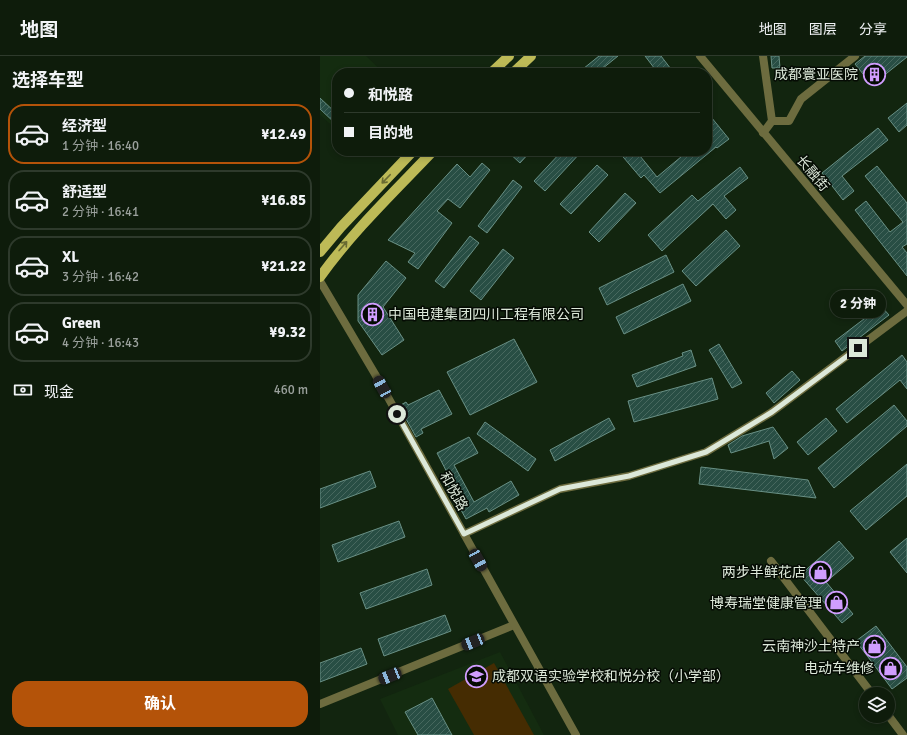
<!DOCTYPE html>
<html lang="zh">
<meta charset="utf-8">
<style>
body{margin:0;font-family:Signika,"Noto Sans SC",sans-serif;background:#172514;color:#f1f3f6;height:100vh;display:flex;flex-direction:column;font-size:15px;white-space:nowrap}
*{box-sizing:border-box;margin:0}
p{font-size:13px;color:#9ba19d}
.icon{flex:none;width:22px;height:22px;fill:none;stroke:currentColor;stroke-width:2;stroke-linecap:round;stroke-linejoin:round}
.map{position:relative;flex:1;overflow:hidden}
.side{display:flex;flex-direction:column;background:#0e1c0b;width:320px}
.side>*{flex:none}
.guide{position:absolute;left:12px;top:12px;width:380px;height:88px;border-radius:16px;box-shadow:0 2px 6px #0003,0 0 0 1px #2e3a2c;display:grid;align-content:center;height:88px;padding:0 12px;background:#0e1c0b}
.controls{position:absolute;left:539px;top:631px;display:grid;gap:8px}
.controls a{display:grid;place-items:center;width:36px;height:36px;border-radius:50%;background:#0e1c0b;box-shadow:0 2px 6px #0003,0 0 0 1px #2e3a2c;font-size:20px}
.end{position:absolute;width:18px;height:18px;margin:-9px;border:5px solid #dce8d9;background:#111;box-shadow:0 0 0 2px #111}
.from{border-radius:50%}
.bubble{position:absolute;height:28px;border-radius:14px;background:#0e1c0b;box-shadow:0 2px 6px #0003,0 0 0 1px #2e3a2c;font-size:13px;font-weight:700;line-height:28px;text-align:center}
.car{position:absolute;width:12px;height:24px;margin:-12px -6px;border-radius:5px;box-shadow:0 0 3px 1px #0007;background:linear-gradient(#222 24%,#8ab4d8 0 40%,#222 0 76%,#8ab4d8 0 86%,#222 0)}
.guide b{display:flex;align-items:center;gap:14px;height:38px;font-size:15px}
.guide b+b{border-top:1px solid #2e3a2c}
.guide i{width:10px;height:10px;background:#f1f3f6}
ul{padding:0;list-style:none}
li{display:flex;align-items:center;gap:12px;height:60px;margin:0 8px 6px;padding:0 4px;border:2px solid #2e3a2c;border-radius:16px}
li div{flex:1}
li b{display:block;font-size:15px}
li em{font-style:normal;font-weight:700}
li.current{border-color:#b45309}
li>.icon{width:36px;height:36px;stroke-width:1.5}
h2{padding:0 12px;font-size:18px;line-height:48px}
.pay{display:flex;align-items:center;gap:10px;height:44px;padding:0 12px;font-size:15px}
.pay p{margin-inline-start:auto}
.cta{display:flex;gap:8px;margin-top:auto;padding:8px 12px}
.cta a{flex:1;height:46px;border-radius:16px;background:#b45309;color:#fff;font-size:16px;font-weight:700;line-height:46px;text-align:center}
header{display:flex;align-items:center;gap:24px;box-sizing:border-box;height:56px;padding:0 20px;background:#0e1c0b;border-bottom:1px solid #2e3a2c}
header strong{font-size:19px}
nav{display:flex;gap:22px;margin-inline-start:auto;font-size:14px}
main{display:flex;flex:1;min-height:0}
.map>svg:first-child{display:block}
.built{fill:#142c10}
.park{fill:#452c02}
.building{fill:url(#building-hatch);stroke:#699085}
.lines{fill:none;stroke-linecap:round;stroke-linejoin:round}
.minor{stroke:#6d6c3f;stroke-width:8}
.tertiary{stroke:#6d6c3f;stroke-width:8}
.primary{stroke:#bdba57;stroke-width:10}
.oneway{stroke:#6a6b32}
.route{stroke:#dce8d9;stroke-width:5}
.labels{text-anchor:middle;stroke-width:3;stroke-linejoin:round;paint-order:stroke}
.poi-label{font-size:14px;fill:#dce8d9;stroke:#050b04;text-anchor:end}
.street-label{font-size:14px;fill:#dce8d9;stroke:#050b04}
</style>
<header>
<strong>地图</strong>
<nav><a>地图</a><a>图层</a><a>分享</a></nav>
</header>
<main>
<section class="side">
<h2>选择车型</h2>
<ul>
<li class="current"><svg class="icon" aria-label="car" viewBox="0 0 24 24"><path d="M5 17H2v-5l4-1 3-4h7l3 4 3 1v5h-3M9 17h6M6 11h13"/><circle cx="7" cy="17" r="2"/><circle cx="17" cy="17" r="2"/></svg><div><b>经济型</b><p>1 分钟 · 16:40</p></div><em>¥12.49</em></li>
<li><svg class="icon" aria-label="car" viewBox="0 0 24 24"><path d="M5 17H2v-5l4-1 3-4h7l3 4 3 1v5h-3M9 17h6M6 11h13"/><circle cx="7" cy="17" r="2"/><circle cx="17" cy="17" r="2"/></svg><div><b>舒适型</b><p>2 分钟 · 16:41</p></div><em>¥16.85</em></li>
<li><svg class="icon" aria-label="car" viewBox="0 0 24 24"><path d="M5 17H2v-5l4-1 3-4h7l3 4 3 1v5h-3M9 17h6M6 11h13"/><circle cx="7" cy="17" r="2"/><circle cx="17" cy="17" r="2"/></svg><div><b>XL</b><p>3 分钟 · 16:42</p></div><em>¥21.22</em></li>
<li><svg class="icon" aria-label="car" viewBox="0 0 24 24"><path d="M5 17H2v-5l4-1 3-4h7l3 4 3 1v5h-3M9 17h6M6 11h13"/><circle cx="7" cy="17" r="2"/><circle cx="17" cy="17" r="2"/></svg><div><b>Green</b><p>4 分钟 · 16:43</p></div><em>¥9.32</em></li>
</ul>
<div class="pay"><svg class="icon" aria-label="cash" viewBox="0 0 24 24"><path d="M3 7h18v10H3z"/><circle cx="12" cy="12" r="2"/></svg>现金<p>460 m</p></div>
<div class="cta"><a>确认</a></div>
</section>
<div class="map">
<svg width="587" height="679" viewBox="0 0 587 679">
<defs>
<pattern id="building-hatch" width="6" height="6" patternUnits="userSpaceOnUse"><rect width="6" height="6" fill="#284e44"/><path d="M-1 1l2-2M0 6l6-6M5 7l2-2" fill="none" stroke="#47685e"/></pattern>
</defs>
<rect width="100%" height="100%" fill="#12250f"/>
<path class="built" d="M0,0H46L64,17H17V74L0,59Z
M180,596L224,679H78L60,643Z"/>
<path class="park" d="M174,607L214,679H154L128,633Z"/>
<path class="building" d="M279,0H298L277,17H258Z
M325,0H341L354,17H338Z
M451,0H459L460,12H452Z
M545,0H587V1L552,29L535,8Z
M0,42L17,58V69L0,53Z
M587,47V69L579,76L568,62Z
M387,56L409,83L397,92L396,91L340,137L324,119L321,122L298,95H316L337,121L368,95H387Z
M558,72L568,84L522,120L534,135L523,144L502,117Z
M187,95H211L200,107Z
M242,95H262L225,135L214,125Z
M162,107L170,114L140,152L128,143L117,155L132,167L98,213L88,206L95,197L68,184L137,108L150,121Z
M277,109L288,119L251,158L240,148Z
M557,110L587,147V188L582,191L587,197V220L535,154L546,145L570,176L583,166L545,120Z
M420,111L428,122L404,140L416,154L406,163L393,148L342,195L328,179L372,139L378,145Z
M193,124L202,131L167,177L158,170Z
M305,137L316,147L279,186L269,176Z
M406,174L420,190L376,230L362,215Z
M150,180L159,187L124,232L115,225Z
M183,193L194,202L161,244L150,235Z
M346,199L354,216L287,249L279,232Z
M66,205L86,222L63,251L84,284L62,299L38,265V239Z
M363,228L371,245L304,278L296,261Z
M561,250L569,259L522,295L515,285Z
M194,283L217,326L150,359L127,316Z
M399,288L422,327L412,332L389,294Z
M371,294L376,310L317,331L312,319L363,300L362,297Z
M582,299L587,306V333L580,324L527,367L516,353Z
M472,315L480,324L454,347L446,337Z
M392,322L398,343L314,366L308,345Z
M119,334L132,358L101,373L103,377L96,381L79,350L86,346L88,349Z
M574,349L587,365V370L514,432L498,412Z
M289,362L295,373L235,405L230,394Z
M506,362L517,375L488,399L477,386Z
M165,366L216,403L208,415L157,378Z
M453,371L468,392L454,403L449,385L411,397L408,389L422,380Z
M149,381L158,397L134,409L154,446L191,425L199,439L169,456L167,452L146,463L126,427L131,424L117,397Z
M587,408V440L546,474L530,455Z
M381,411L488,424L496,442L379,428Z
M50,415L56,431L0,452V433Z
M79,465L85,481L18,506L12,489Z
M587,482V517L570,496Z
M519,485L534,502L506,526L533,558L522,567L480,519Z
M107,513L112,529L46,553L40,537Z
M125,559L131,575L64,600L58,583Z
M556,570L587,611V622L572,633L536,585Z
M41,592L47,608L0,626V607Z
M112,642L132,679H98L85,656Z"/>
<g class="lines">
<path class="minor" d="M380,0L587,249
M452,65H469L481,43L535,0
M443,77L452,65L443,0
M144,478L240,433L309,420L386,396L452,356L587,255
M451,505L552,638
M0,648L194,569
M568,659L583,679"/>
<path class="tertiary" d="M0,225L55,318L256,679"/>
<path class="primary" d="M171,17L189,0
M193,17L211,0
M0,196L21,171L93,95
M0,221C33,175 74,136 113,95"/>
</g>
<defs><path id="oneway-shaft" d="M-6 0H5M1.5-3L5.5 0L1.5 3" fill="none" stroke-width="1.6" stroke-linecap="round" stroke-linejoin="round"/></defs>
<g class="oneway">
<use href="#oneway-shaft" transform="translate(66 123) rotate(134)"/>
<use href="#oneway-shaft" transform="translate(23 190) rotate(-49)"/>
</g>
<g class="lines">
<path class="route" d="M77,358L144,478L240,433L309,420L386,396L452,356L538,292"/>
</g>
<defs>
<symbol id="building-ring" viewBox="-11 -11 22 22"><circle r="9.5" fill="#050b04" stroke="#d09dfe" stroke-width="1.5"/><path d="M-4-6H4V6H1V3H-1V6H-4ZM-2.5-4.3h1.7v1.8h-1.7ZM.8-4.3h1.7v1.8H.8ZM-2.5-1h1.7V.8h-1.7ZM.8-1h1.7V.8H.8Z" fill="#d09dfe"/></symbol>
<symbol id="shop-ring" viewBox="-11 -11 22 22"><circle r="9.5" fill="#050b04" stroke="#d09dfe" stroke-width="1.5"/><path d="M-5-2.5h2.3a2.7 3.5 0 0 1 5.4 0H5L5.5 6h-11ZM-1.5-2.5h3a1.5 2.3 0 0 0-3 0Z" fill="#d09dfe"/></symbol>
<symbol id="school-ring" viewBox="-11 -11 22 22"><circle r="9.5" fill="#050b04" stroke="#d09dfe" stroke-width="1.5"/><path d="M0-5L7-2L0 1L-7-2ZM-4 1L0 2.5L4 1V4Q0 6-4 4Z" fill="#d09dfe"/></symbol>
</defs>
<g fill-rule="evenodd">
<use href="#building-ring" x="542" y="6" width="25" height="25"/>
<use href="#building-ring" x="40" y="246" width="25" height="25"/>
<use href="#shop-ring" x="488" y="504" width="25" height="25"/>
<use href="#shop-ring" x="504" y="534" width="25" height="25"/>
<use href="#shop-ring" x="542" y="578" width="25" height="25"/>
<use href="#shop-ring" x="558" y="600" width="25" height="25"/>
<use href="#school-ring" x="144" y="608" width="25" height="25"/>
</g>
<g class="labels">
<g class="poi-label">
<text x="538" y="23">成都寰亚医院</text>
<text x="68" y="263" text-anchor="start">中国电建集团四川工程有限公司</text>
<text x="486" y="521">两步半鲜花店</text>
<text x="502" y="552">博寿瑞堂健康管理</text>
<text x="540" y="595">云南神沙土特产</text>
<text x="554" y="617">电动车维修</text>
<text x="172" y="625" text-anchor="start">成都双语实验学校和悦分校（小学部）</text>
</g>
<g class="street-label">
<text transform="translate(493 117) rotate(50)" y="5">长融街</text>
<text transform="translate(134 435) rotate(61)" y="5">和悦路</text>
</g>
</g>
</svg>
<div class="controls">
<a><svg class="icon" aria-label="layers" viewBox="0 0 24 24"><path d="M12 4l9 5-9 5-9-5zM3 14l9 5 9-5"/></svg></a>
</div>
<i class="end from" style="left:77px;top:358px"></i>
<i class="end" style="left:538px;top:292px"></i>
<div class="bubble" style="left:510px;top:234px;width:56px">2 分钟</div>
<i class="car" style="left:62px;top:331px;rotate:331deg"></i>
<i class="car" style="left:158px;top:504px;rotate:151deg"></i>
<i class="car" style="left:153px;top:586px;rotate:248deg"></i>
<i class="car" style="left:70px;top:620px;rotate:248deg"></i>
<div class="guide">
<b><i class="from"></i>和悦路</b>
<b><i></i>目的地</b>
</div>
</div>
</main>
